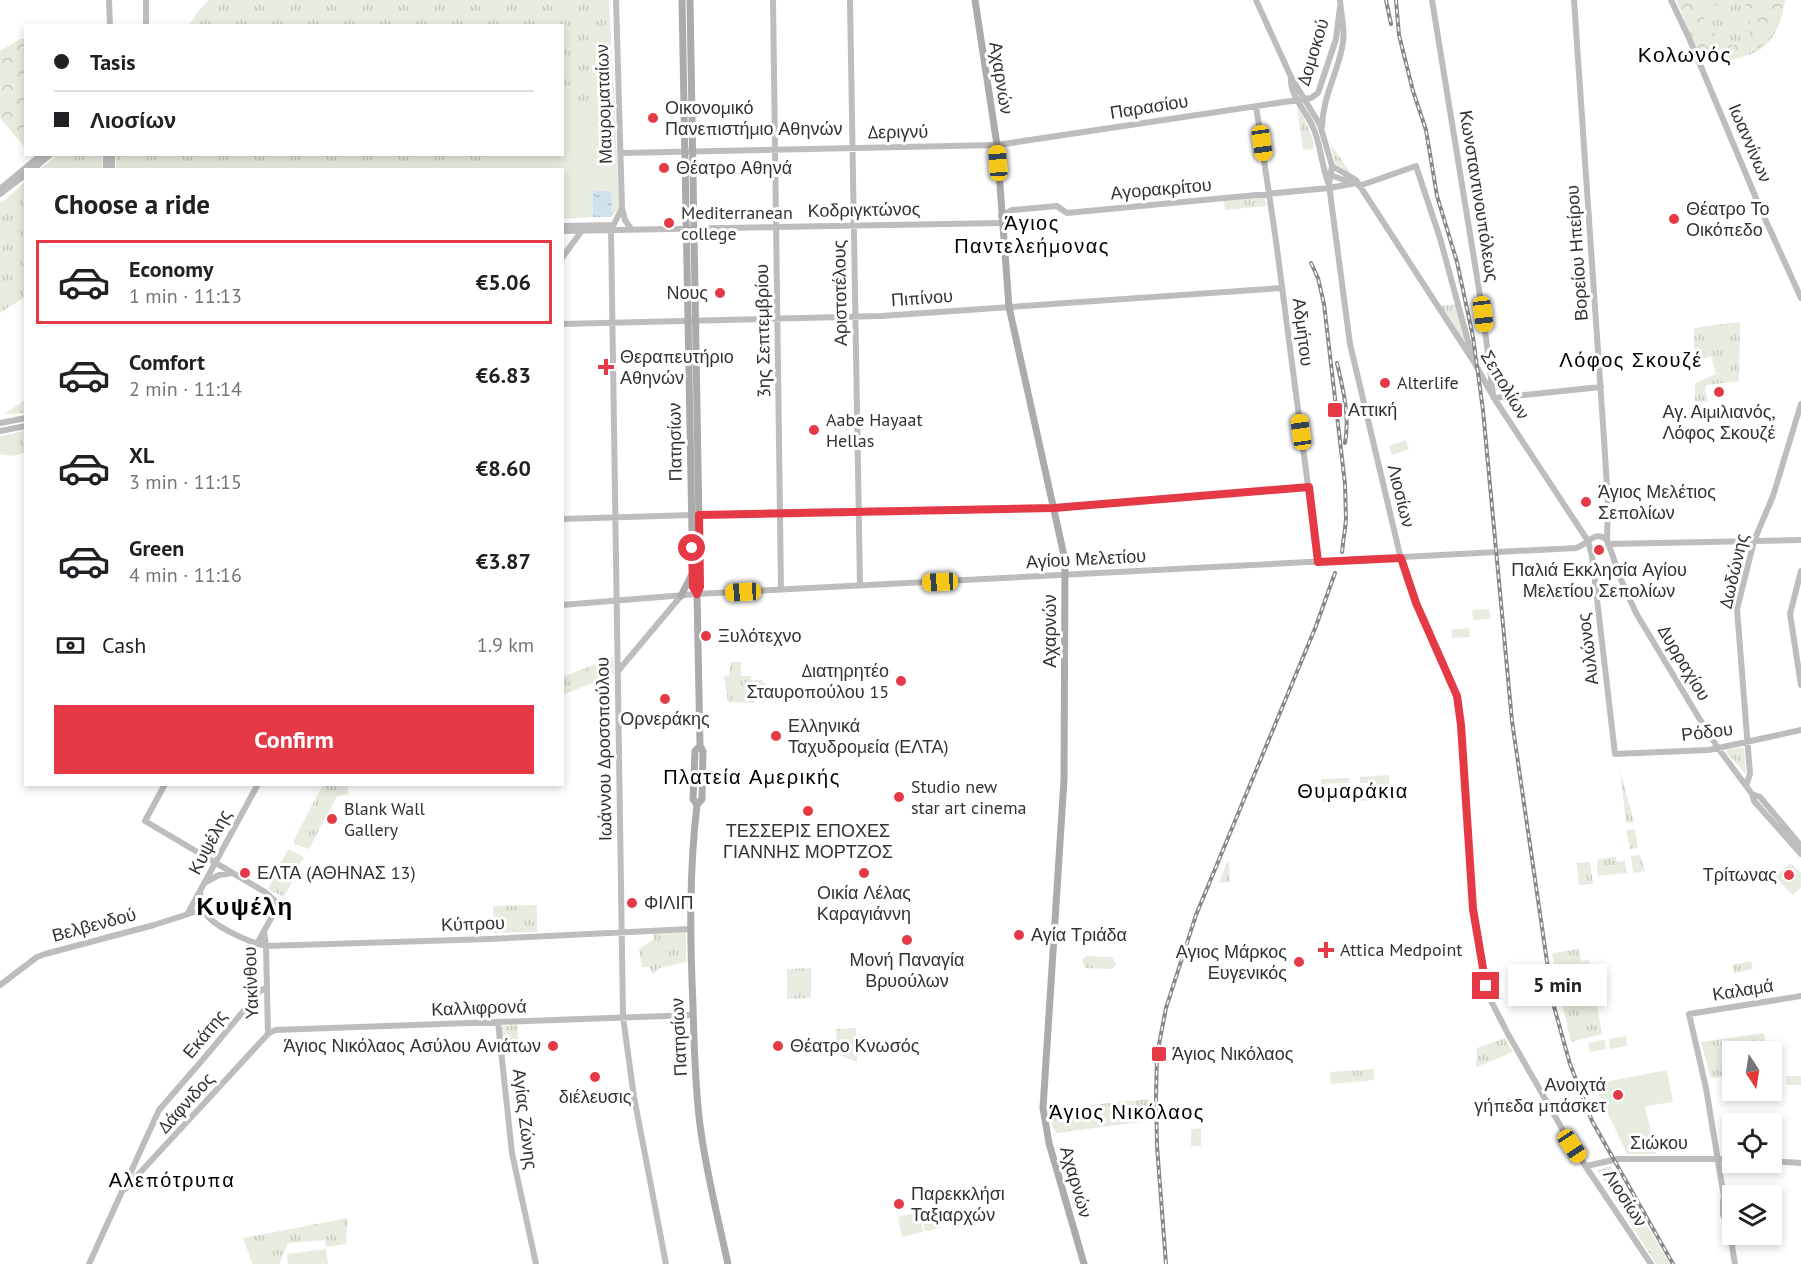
<!DOCTYPE html>
<meta charset="utf-8">
<style>
body{margin:0;font-family:"PT Sans",sans-serif;background:#f2f2f2;color:#202124;height:100vh;display:flex;flex-direction:column;font-size:22px;white-space:nowrap}
*{box-sizing:border-box;margin:0}
p{font-size:20px;color:#757577}
.icon{flex:none;width:33px;height:33px;fill:none;stroke:currentColor;stroke-width:2;stroke-linecap:round;stroke-linejoin:round}
.map{position:relative;flex:1;overflow:hidden}
.sheet{position:absolute;left:24px;top:168px;width:540px;height:618px;display:flex;flex-direction:column;background:#fff;border-radius:0px;box-shadow:0 3px 9px #0003}
.sheet>*{flex:none}
.top-card{position:absolute;left:24px;top:24px;width:540px;height:132px;border-radius:0px;box-shadow:0 3px 9px #0003;display:grid;align-content:center;height:132px;padding:0 30px;background:#fff}
.needle{width:39px;rotate:168deg}
.buttons{position:absolute;left:1722px;top:1041px;display:grid;gap:12px}
.buttons a{display:grid;place-items:center;width:60px;height:60px;border-radius:0px;background:#fff;box-shadow:0 3px 9px #0003;font-size:30px}
.end{position:absolute;width:27px;height:27px;margin:-14px;border:8px solid #e63946;background:#fff;box-shadow:0 0 0 3px #fff}
.from{border-radius:50%}
.bubble{position:absolute;height:42px;border-radius:0px;background:#fff;box-shadow:0 3px 9px #0003;font-size:20px;font-weight:600;line-height:42px;text-align:center}
.car{position:absolute;width:18px;height:36px;margin:-18px -9px;border-radius:8px;box-shadow:0 0 4px 2px #0007;background:linear-gradient(#f5c518 24%,#345 0 40%,#f5c518 0 76%,#345 0 86%,#f5c518 0)}
.top-card b{display:flex;align-items:center;gap:21px;height:57px;font-size:22px}
.top-card b+b{border-top:2px solid #e0e0e0}
.top-card i{width:15px;height:15px;background:#202124}
ul{padding:0;list-style:none}
li{display:flex;align-items:center;gap:18px;height:84px;margin:0 12px 9px;padding:0 18px;border:3px solid transparent;border-radius:0px}
li div{flex:1}
li b{display:block;font-size:22px}
li em{font-style:normal;font-weight:600}
li.selected{border-color:#e63946}
li>.icon{width:54px;height:54px;stroke-width:1.5}
h2{padding:0 30px;font-size:27px;line-height:72px}
.pay{display:flex;align-items:center;gap:15px;height:66px;padding:0 30px;font-size:22px}
.pay p{margin-inline-start:auto}
.primary-button{display:flex;gap:12px;margin-top:auto;padding:12px 30px}
.primary-button a{flex:1;height:69px;border-radius:0px;background:#e63946;color:#fff;font-size:24px;font-weight:600;line-height:69px;text-align:center}
.map>svg:first-child{display:block}
.grass{fill:url(#grass-tufts)}
.forest{fill:url(#forest-crowns)}
.pitch{fill:#e6ecdf}
.water{fill:url(#water-ripples)}
.lines{fill:none;stroke-linecap:round;stroke-linejoin:round}
.secondary{stroke:#bdbdbd;stroke-width:6}
.primary{stroke:#ababab;stroke-width:7}
.rail-casing{stroke:#888;stroke-width:4}
.rail{stroke:#fff;stroke-width:1.5;stroke-dasharray:4.5;stroke-linecap:butt}
.route{stroke:#e63946;stroke-width:8}
.poi-dot{fill:#e63946;stroke:#fff;stroke-width:2}
.labels{text-anchor:middle;stroke-width:6;stroke-linejoin:round;paint-order:stroke}
.street-label{font-size:18px;fill:#333;stroke:#fff}
.poi-label{font-size:18px;fill:#333;stroke:#fff;text-anchor:start}
.neighbourhood-label{font-size:20px;letter-spacing:1.5px;fill:#000;stroke:#fff}
.quarter-label{font-size:21px;letter-spacing:1.5px;fill:#000;stroke:#fff}
.district-label{font-size:24px;font-weight:bold;letter-spacing:1.5px;fill:#000;stroke:#fff}
</style>
<div class="map">
<svg width="1801" height="1264" viewBox="0 0 1801 1264">
<defs>
<pattern id="grass-tufts" width="24" height="20" patternUnits="userSpaceOnUse" patternTransform="scale(1.5)"><rect width="24" height="20" fill="#e6ecdf"/><path d="M3 7l-1-3M5 7V3M7 7l1-3M15 17l-1-3M17 17v-4M19 17l1-3" fill="none" stroke="#c6cbc0"/></pattern>
<pattern id="forest-crowns" width="20" height="18" patternUnits="userSpaceOnUse" patternTransform="scale(1.5)"><rect width="20" height="18" fill="#e6ecdf"/><path d="M2 6a3 3 0 1 1 6 0M12 15a3 3 0 1 1 6 0" fill="none" stroke="#c6cbc0"/></pattern>
<pattern id="water-ripples" width="26" height="14" patternUnits="userSpaceOnUse" patternTransform="scale(1.5)"><rect width="26" height="14" fill="#cfe2ee"/><path d="M2 4q2-2 4 0t4 0M15 11q2-2 4 0t4 0" fill="none" stroke="#b2c2cd"/></pattern>
</defs>
<rect width="100%" height="100%" fill="#fff"/>
<path class="grass" d="M209,0H609L615,109H563L562,26H189L197,12Z
M1676,0H1785C1777,54 1751,59 1702,62Z
M1297,106C1304,119 1314,134 1314,149L1303,150Z
M1330,143L1352,175L1335,163Z
M495,154V169L116,170V155Z
M58,155H102V169H40Z
M25,182V297L0,313V201L5,200Z
M1265,196L1266,206L1225,210L1224,201Z
M1456,304L1467,343L1462,339L1440,306Z
M1738,322L1740,324L1739,381L1707,385L1705,390L1708,402L1695,401V383L1716,374L1711,356L1694,362V328Z
M25,400V413L4,414Z
M25,431V452L14,456L0,454V436Z
M613,657L614,674L563,695V677Z
M731,662H741V676H751V680H763V683H765L766,693H754V703L728,702L724,676L729,675Z
M1742,747L1744,748L1746,774L1726,752L1727,750Z
M1620,770L1634,822L1626,823Z
M1389,775L1390,799L1361,801V794L1367,793V783H1360V777Z
M1349,778V783L1321,784V779Z
M323,784L347,785L349,795L337,796L309,849L294,844V840Z
M1321,787H1331L1332,801H1322Z
M1635,829L1638,848L1630,849L1626,830Z
M288,849L304,857L291,879L293,880L284,897L268,889Z
M1640,855L1645,871L1633,873L1631,856Z
M1616,857L1617,862L1625,861L1627,873L1616,874L1614,865L1597,867L1598,859Z
M1229,861L1230,882L1219,883L1227,862Z
M1590,862L1593,884L1579,885L1577,863Z
M537,905V932L494,933L493,906Z
M686,932V962L660,968L653,974L649,967H642L639,949L654,939L653,934Z
M1579,949L1581,961L1589,960L1602,1034L1571,1042L1556,979L1552,953Z
M1086,956L1113,957L1116,965L1112,969L1085,968L1082,960Z
M1751,961L1753,969L1734,973L1732,965Z
M811,968V998L787,999V969Z
M518,1025V1047H502L500,1026Z
M856,1028L857,1062L837,1054L836,1029Z
M1764,1033L1767,1051L1732,1052V1076L1711,1078L1701,1042Z
M1505,1038L1513,1052L1476,1067L1477,1048Z
M1374,1069V1080L1331,1084L1330,1072Z
M1149,1099V1121L1056,1133L1052,1126L1050,1109Z
M1611,1166L1670,1264H1656L1597,1170Z
M348,1218L346,1244L326,1247L325,1240L288,1243L279,1264H251L252,1262L243,1238Z"/>
<path class="forest" d="M1677,0H1723L1720,4L1712,6L1704,12V26L1709,33H1715L1733,46L1738,42H1742L1743,56L1736,59L1702,61Z
M1749,0H1784C1781,14 1780,35 1764,41L1761,47L1748,53L1746,51L1751,34L1745,28L1750,24L1749,20L1745,17L1742,11Z
M20,39H26L25,148L0,118V51Z"/>
<path class="pitch" d="M563,109H615L619,207L613,216L563,219L562,170L495,169V155L562,154Z
M1406,440L1409,449L1392,455L1389,446Z
M1489,609L1490,619L1473,620L1472,610Z
M1469,628L1470,637L1452,638L1451,630Z
M1789,864H1792L1801,873V887L1793,895L1777,879L1776,876Z
M1615,865L1616,874L1598,876L1597,867Z
M1626,1036L1627,1046L1610,1049L1609,1039Z
M1605,1040L1606,1049L1590,1052L1588,1043Z
M1667,1070L1673,1102L1645,1106L1656,1154H1627L1594,1084Z
M1786,1076H1801V1085H1786Z
M1201,1128V1146H1191V1129Z
M919,1212L923,1232L902,1237L898,1217Z
M938,1214L941,1228L925,1231L922,1217Z
M326,1249L328,1264H288L287,1254Z"/>
<path class="water" d="M593,191H611L612,217H593Z"/>
<g class="lines">
<path class="secondary" d="M109,0L110,26
M146,0V26
M616,0L622,208L625,220L631,229
M773,0L781,590
M850,0L860,586
M1256,0L1291,77L1320,125L1332,166L1329,184
M1432,0L1483,314L1493,394
M1574,0L1604,439L1608,503L1607,540L1622,582L1636,613L1699,718L1718,748L1752,794L1754,801L1801,854
M1671,0L1689,38L1761,210L1801,298
M1291,77C1289,94 1305,110 1312,125C1321,143 1321,165 1329,185L1350,344L1400,555L1416,603L1459,702L1473,909L1488,995L1508,1034L1572,1146L1651,1264
M1256,106L1276,241L1318,562
M1322,127C1323,96 1336,77 1342,48C1346,32 1341,16 1340,0
M621,153L997,145L1311,98L1318,93L1336,39L1340,7
M106,154V170
M112,154V170
M1332,166L1356,180L1474,362L1494,398L1588,541L1592,556L1615,754L1709,750L1801,730
M32,170L51,154
M1328,174L1352,183
M1359,186L1416,166L1440,238L1472,356
M0,189L42,154
M0,194L26,174
M622,208L611,230L623,1017L634,1097L666,1264
M1001,216L1012,210L1057,206L1067,213L1329,188L1357,183
M562,226L613,225
M562,231L1002,223
M562,258L583,229
M562,324L881,316L1282,288
M1494,398L1601,387
M0,423L26,418
M0,431L26,426
M562,519L785,512L1054,508L1309,487
M1608,544L1801,540
M1801,571L1790,614L1801,685
M562,605L697,594L1576,548C1588,545 1594,529 1607,540
M618,671L681,596
M165,784L145,821L265,892L274,900L275,911L257,944
M1746,786L1750,774L1737,609L1754,541L1773,496L1801,404
M1752,794L1760,797L1801,846
M206,882L219,875L232,873
M200,892C201,900 203,908 207,915C215,927 251,943 266,946L489,939L690,929
M188,913L258,784
M264,932L266,946L268,1034
M0,985L37,957L45,954L154,925L204,909
M498,1022L512,1153L536,1264
M1772,1161L1801,1163
M1586,1166L1618,1159H1732
M124,1190L268,1034L275,1030L693,1015
M1723,1200V1215L1727,1222
M89,1264L159,1110L205,1057L260,991L266,988
M1735,1264L1706,1088L1689,1014L1801,996"/>
<path class="primary" d="M682,0L693,587L697,594
M690,0L700,584L697,594L700,746L703,751L702,799L697,805C689,872 690,939 693,1006C694,1046 695,1086 700,1125C706,1172 718,1218 728,1264
M975,0L997,145L1009,307L1065,560L1064,780L1043,1108L1049,1143L1084,1264
M681,596L691,576
M697,805L693,799L695,751L700,746"/>
<defs>
<path id="rail" d="M1386,0L1391,24
M1396,0L1399,35L1413,91L1426,130L1437,196L1457,262L1473,337L1483,410L1512,721L1553,1003L1570,1064L1592,1121L1673,1264
M1311,263L1318,278L1324,304L1345,484L1346,520L1342,552
M1337,363C1343,389 1350,416 1345,443
M1166,1264L1157,1146L1156,1097L1157,1055L1166,1008L1196,915L1316,626L1335,573"/>
</defs>
<use href="#rail" class="rail-casing"/>
<use href="#rail" class="rail"/>
</g>
<g class="lines">
<path class="route" d="M692,548L693,587L697,594L700,587L699,515L1054,508L1309,487L1318,562L1401,558L1416,603L1457,696L1461,725L1473,909L1486,986"/>
</g>
<g class="poi-dot">
<circle cx="653" cy="118" r="6"/>
<circle cx="664" cy="168" r="6"/>
<circle cx="1674" cy="219" r="6"/>
<circle cx="669" cy="223" r="6"/>
<circle cx="720" cy="293" r="6"/>
<path d="M603 358h6v6h6v6h-6v6h-6v-6h-6v-6h6z"/>
<circle cx="1385" cy="383" r="6"/>
<circle cx="1719" cy="392" r="6"/>
<rect x="1327" y="402" width="16" height="16" rx="3"/>
<circle cx="814" cy="430" r="6"/>
<circle cx="1586" cy="502" r="6"/>
<circle cx="1599" cy="550" r="6"/>
<circle cx="706" cy="636" r="6"/>
<circle cx="901" cy="681" r="6"/>
<circle cx="665" cy="699" r="6"/>
<circle cx="776" cy="736" r="6"/>
<circle cx="899" cy="797" r="6"/>
<circle cx="808" cy="811" r="6"/>
<circle cx="332" cy="819" r="6"/>
<circle cx="245" cy="873" r="6"/>
<circle cx="864" cy="873" r="6"/>
<circle cx="1789" cy="875" r="6"/>
<circle cx="632" cy="903" r="6"/>
<circle cx="1019" cy="935" r="6"/>
<circle cx="907" cy="940" r="6"/>
<path d="M1323 941h6v6h6v6h-6v6h-6v-6h-6v-6h6z"/>
<circle cx="1299" cy="962" r="6"/>
<circle cx="553" cy="1046" r="6"/>
<circle cx="778" cy="1046" r="6"/>
<rect x="1151" y="1046" width="16" height="16" rx="3"/>
<circle cx="595" cy="1077" r="6"/>
<circle cx="1618" cy="1095" r="6"/>
<circle cx="899" cy="1204" r="6"/>
</g>
<g class="labels">
<g class="street-label">
<text transform="translate(1313 52) rotate(-73)" y="6">Δομοκού</text>
<text transform="translate(1001 78) rotate(81)" y="6">Αχαρνών</text>
<text transform="translate(604 104) rotate(-92)" y="6">Μαυροματαίων</text>
<text transform="translate(1149 107) rotate(-9)" y="6">Παρασίου</text>
<text transform="translate(898 132) rotate(-1)" y="6">Δεριγνύ</text>
<text transform="translate(1750 143) rotate(67)" y="6">Ιωαννίνων</text>
<text transform="translate(1161 189) rotate(-5)" y="6">Αγορακρίτου</text>
<text transform="translate(1479 196) rotate(81)" y="6">Κωνσταντινουπόλεως</text>
<text transform="translate(864 210) rotate(-1)" y="6">Κοδριγκτώνος</text>
<text transform="translate(1577 253) rotate(-94)" y="6">Βορείου Ηπείρου</text>
<text transform="translate(840 293) rotate(-91)" y="6">Αριστοτέλους</text>
<text transform="translate(922 298) rotate(-4)" y="6">Πιπίνου</text>
<text transform="translate(763 331) rotate(-91)" y="6">3ης Σεπτεμβρίου</text>
<text transform="translate(1303 332) rotate(83)" y="6">Αδμήτου</text>
<text transform="translate(1505 385) rotate(59)" y="6">Σεπολίων</text>
<text transform="translate(675 442) rotate(-91)" y="6">Πατησίων</text>
<text transform="translate(1401 496) rotate(76)" y="6">Λιοσίων</text>
<text transform="translate(1086 559) rotate(-3)" y="6">Αγίου Μελετίου</text>
<text transform="translate(1734 571) rotate(-77)" y="6">Δωδώνης</text>
<text transform="translate(1050 631) rotate(-90)" y="6">Αχαρνών</text>
<text transform="translate(1588 649) rotate(-97)" y="6">Αυλώνος</text>
<text transform="translate(1684 663) rotate(59)" y="6">Δυρραχίου</text>
<text transform="translate(1707 732) rotate(-7)" y="6">Ρόδου</text>
<text transform="translate(604 749) rotate(-91)" y="6">Ιωάννου Δροσοπούλου</text>
<text transform="translate(210 842) rotate(-62)" y="6">Κυψέλης</text>
<text transform="translate(473 924) rotate(-2)" y="6">Κύπρου</text>
<text transform="translate(94 925) rotate(-15)" y="6">Βελβενδού</text>
<text transform="translate(251 983) rotate(-92)" y="6">Υακίνθου</text>
<text transform="translate(1743 990) rotate(-9)" y="6">Καλαμά</text>
<text transform="translate(479 1008) rotate(-2)" y="6">Καλλιφρονά</text>
<text transform="translate(205 1034) rotate(-50)" y="6">Εκάτης</text>
<text transform="translate(679 1037) rotate(-93)" y="6">Πατησίων</text>
<text transform="translate(186 1103) rotate(-48)" y="6">Δάφνιδος</text>
<text transform="translate(525 1119) rotate(83)" y="6">Αγίας Ζώνης</text>
<text x="1659" y="1149">Σιώκου</text>
<text transform="translate(1076 1182) rotate(74)" y="6">Αχαρνών</text>
<text transform="translate(1625 1198) rotate(57)" y="6">Λιοσίων</text>
</g>
<g class="poi-label">
<text x="665" y="114">Οικονομικό<tspan x="665" dy="21">Πανεπιστήμιο Αθηνών</tspan></text>
<text x="676" y="174">Θέατρο Αθηνά</text>
<text x="1686" y="215">Θέατρο Το<tspan x="1686" dy="21">Οικόπεδο</tspan></text>
<text x="681" y="219">Mediterranean<tspan x="681" dy="21">college</tspan></text>
<text x="708" y="299" text-anchor="end">Νους</text>
<text x="620" y="363">Θεραπευτήριο<tspan x="620" dy="21">Αθηνών</tspan></text>
<text x="1397" y="389">Alterlife</text>
<text x="1348" y="416">Αττική</text>
<text x="1719" y="418" text-anchor="middle">Αγ. Αιμιλιανός,<tspan x="1719" dy="21">Λόφος Σκουζέ</tspan></text>
<text x="826" y="426">Aabe Hayaat<tspan x="826" dy="21">Hellas</tspan></text>
<text x="1598" y="498">Άγιος Μελέτιος<tspan x="1598" dy="21">Σεπολίων</tspan></text>
<text x="1599" y="576" text-anchor="middle">Παλιά Εκκλησία Αγίου<tspan x="1599" dy="21">Μελετίου Σεπολίων</tspan></text>
<text x="718" y="642">Ξυλότεχνο</text>
<text x="889" y="677" text-anchor="end">Διατηρητέο<tspan x="889" dy="21">Σταυροπούλου 15</tspan></text>
<text x="665" y="725" text-anchor="middle">Ορνεράκης</text>
<text x="788" y="732">Ελληνικά<tspan x="788" dy="21">Ταχυδρομεία (ΕΛΤΑ)</tspan></text>
<text x="911" y="793">Studio new<tspan x="911" dy="21">star art cinema</tspan></text>
<text x="344" y="815">Blank Wall<tspan x="344" dy="21">Gallery</tspan></text>
<text x="808" y="837" text-anchor="middle">ΤΕΣΣΕΡΙΣ ΕΠΟΧΕΣ<tspan x="808" dy="21">ΓΙΑΝΝΗΣ ΜΟΡΤΖΟΣ</tspan></text>
<text x="257" y="879">ΕΛΤΑ (ΑΘΗΝΑΣ 13)</text>
<text x="1777" y="881" text-anchor="end">Τρίτωνας</text>
<text x="864" y="899" text-anchor="middle">Οικία Λέλας<tspan x="864" dy="21">Καραγιάννη</tspan></text>
<text x="644" y="909">ΦΙΛΙΠ</text>
<text x="1031" y="941">Αγία Τριάδα</text>
<text x="1340" y="956">Attica Medpoint</text>
<text x="1287" y="958" text-anchor="end">Αγιος Μάρκος<tspan x="1287" dy="21">Ευγενικός</tspan></text>
<text x="907" y="966" text-anchor="middle">Μονή Παναγία<tspan x="907" dy="21">Βρυούλων</tspan></text>
<text x="541" y="1052" text-anchor="end">Άγιος Νικόλαος Ασύλου Ανιάτων</text>
<text x="790" y="1052">Θέατρο Κνωσός</text>
<text x="1172" y="1060">Άγιος Νικόλαος</text>
<text x="1606" y="1091" text-anchor="end">Ανοιχτά<tspan x="1606" dy="21">γήπεδα μπάσκετ</tspan></text>
<text x="595" y="1103" text-anchor="middle">διέλευσις</text>
<text x="911" y="1200">Παρεκκλήσι<tspan x="911" dy="21">Ταξιαρχών</tspan></text>
</g>
<g class="neighbourhood-label">
<text x="1032" y="230">Άγιος<tspan x="1032" dy="23">Παντελεήμονας</tspan></text>
<text x="1631" y="367">Λόφος Σκουζέ</text>
<text x="752" y="784">Πλατεία Αμερικής</text>
<text x="1353" y="798">Θυμαράκια</text>
<text x="1127" y="1119">Άγιος Νικόλαος</text>
<text x="172" y="1187">Αλεπότρυπα</text>
</g>
<g class="quarter-label">
<text x="1685" y="62">Κολωνός</text>
</g>
<g class="district-label">
<text x="245" y="915">Κυψέλη</text>
</g>
</g>
</svg>
<div class="buttons">
<a><svg class="needle" viewBox="-14 -14 28 28"><path d="M0-13l5 13h-10z" fill="#e53935"/><path d="M0 13l5-13h-10z" fill="#757577"/></svg></a>
<a><svg class="icon" aria-label="locate" viewBox="0 0 24 24"><circle cx="12" cy="12" r="6"/><path d="M12 2v4M12 18v4M2 12h4M18 12h4"/></svg></a>
<a><svg class="icon" aria-label="layers" viewBox="0 0 24 24"><path d="M12 4l9 5-9 5-9-5zM3 14l9 5 9-5"/></svg></a>
</div>
<i class="end from" style="left:692px;top:548px"></i>
<i class="end" style="left:1486px;top:986px"></i>
<div class="bubble" style="left:1508px;top:964px;width:99px">5 min</div>
<i class="car" style="left:1262px;top:143px;rotate:172deg"></i>
<i class="car" style="left:998px;top:163px;rotate:356deg"></i>
<i class="car" style="left:1483px;top:314px;rotate:173deg"></i>
<i class="car" style="left:1301px;top:432px;rotate:352deg"></i>
<i class="car" style="left:940px;top:582px;rotate:267deg"></i>
<i class="car" style="left:743px;top:592px;rotate:267deg"></i>
<i class="car" style="left:1572px;top:1146px;rotate:146deg"></i>
<div class="top-card">
<b><i class="from"></i>Tasis</b>
<b><i></i>Λιοσίων</b>
</div>
<section class="sheet">
<h2>Choose a ride</h2>
<ul>
<li class="selected"><svg class="icon" aria-label="car" viewBox="0 0 24 24"><path d="M5 17H2v-5l4-1 3-4h7l3 4 3 1v5h-3M9 17h6M6 11h13"/><circle cx="7" cy="17" r="2"/><circle cx="17" cy="17" r="2"/></svg><div><b>Economy</b><p>1 min · 11:13</p></div><em>€5.06</em></li>
<li><svg class="icon" aria-label="car" viewBox="0 0 24 24"><path d="M5 17H2v-5l4-1 3-4h7l3 4 3 1v5h-3M9 17h6M6 11h13"/><circle cx="7" cy="17" r="2"/><circle cx="17" cy="17" r="2"/></svg><div><b>Comfort</b><p>2 min · 11:14</p></div><em>€6.83</em></li>
<li><svg class="icon" aria-label="car" viewBox="0 0 24 24"><path d="M5 17H2v-5l4-1 3-4h7l3 4 3 1v5h-3M9 17h6M6 11h13"/><circle cx="7" cy="17" r="2"/><circle cx="17" cy="17" r="2"/></svg><div><b>XL</b><p>3 min · 11:15</p></div><em>€8.60</em></li>
<li><svg class="icon" aria-label="car" viewBox="0 0 24 24"><path d="M5 17H2v-5l4-1 3-4h7l3 4 3 1v5h-3M9 17h6M6 11h13"/><circle cx="7" cy="17" r="2"/><circle cx="17" cy="17" r="2"/></svg><div><b>Green</b><p>4 min · 11:16</p></div><em>€3.87</em></li>
</ul>
<div class="pay"><svg class="icon" aria-label="cash" viewBox="0 0 24 24"><path d="M3 7h18v10H3z"/><circle cx="12" cy="12" r="2"/></svg>Cash<p>1.9 km</p></div>
<div class="primary-button"><a>Confirm</a></div>
</section>
</div>
